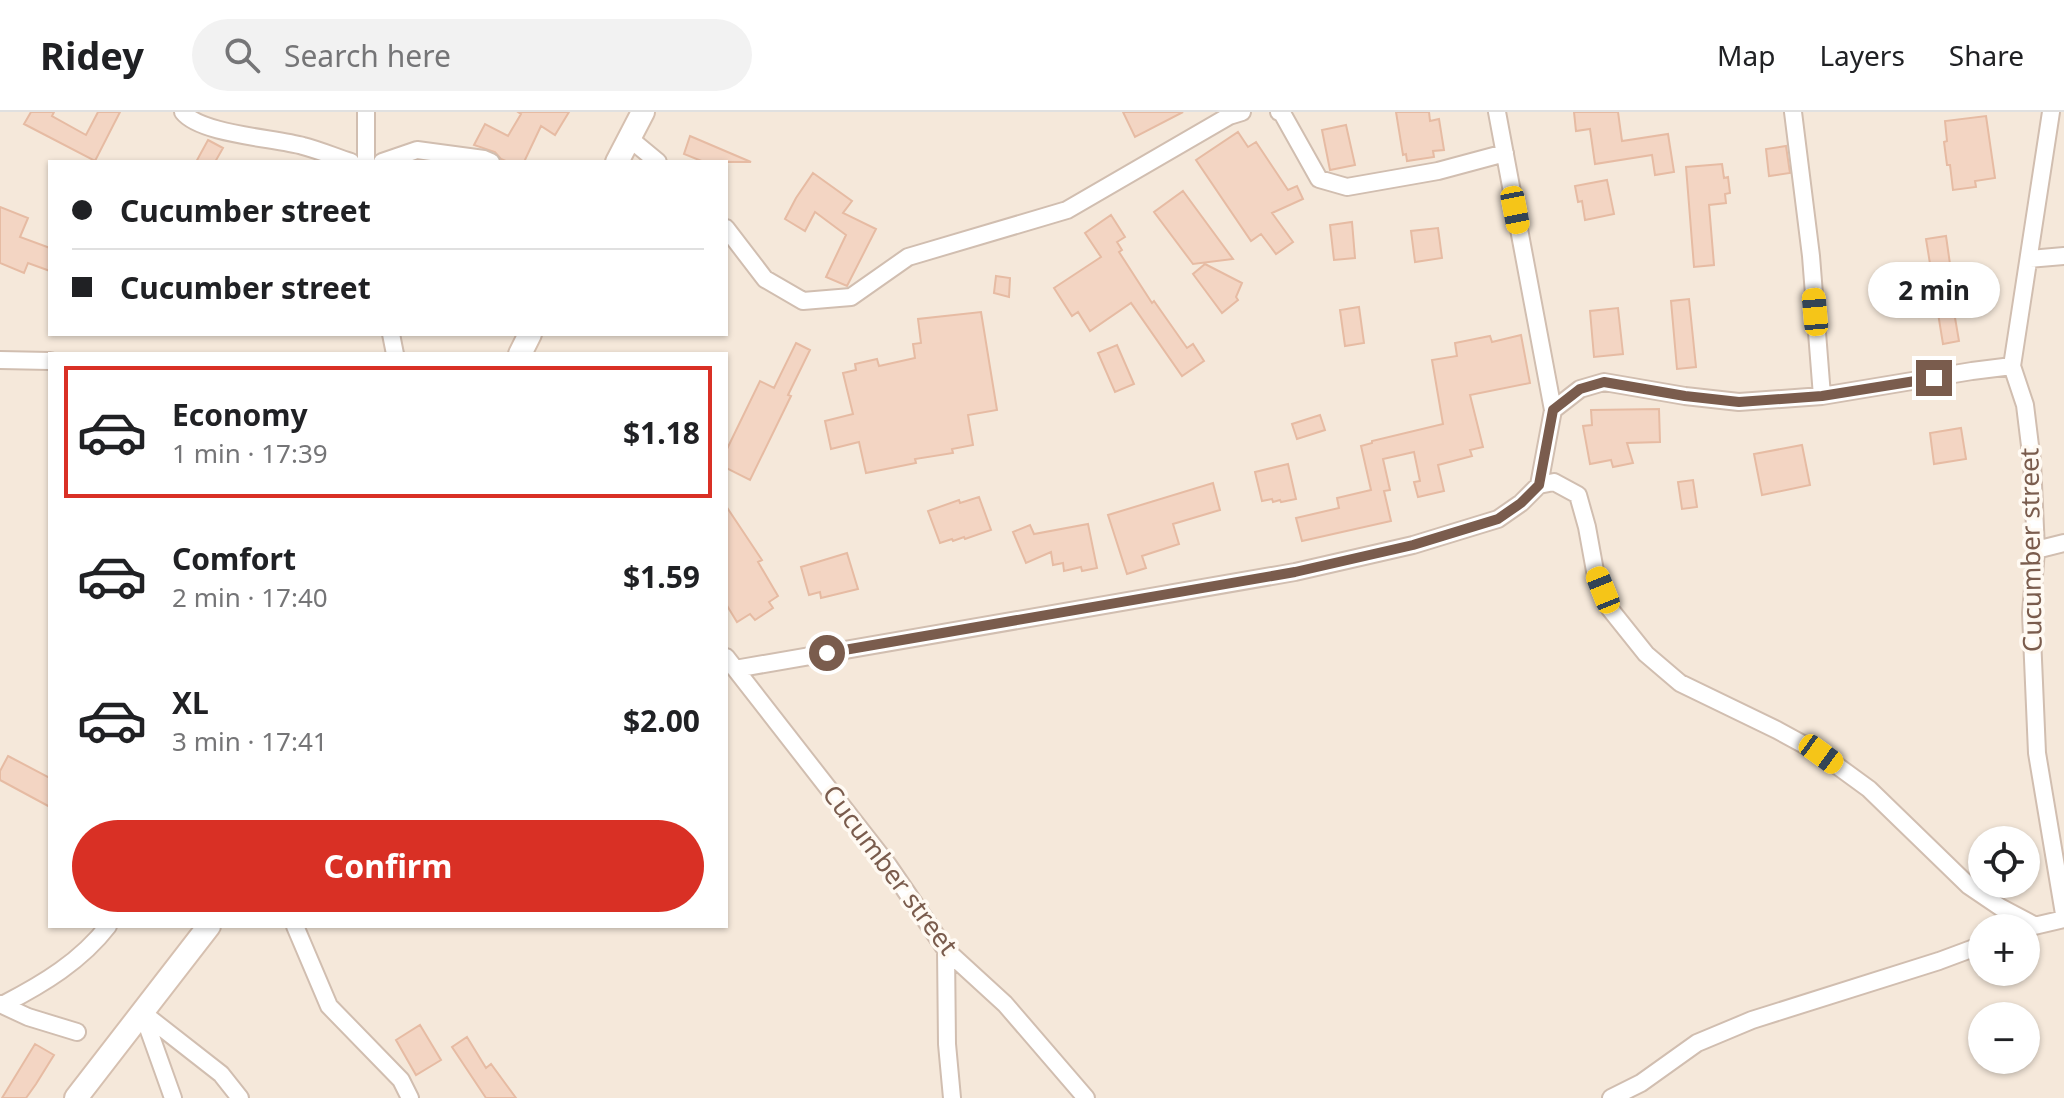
<!DOCTYPE html>
<meta charset="utf-8">
<style>
body{margin:0;font-family:"Noto Sans",sans-serif;background:#f2f2f2;color:#202124;height:100vh;display:flex;flex-direction:column;font-size:30px;white-space:nowrap}
*{box-sizing:border-box;margin:0}
p{font-size:26px;color:#757577}
.icon{flex:none;width:44px;height:44px;fill:none;stroke:currentColor;stroke-width:2;stroke-linecap:round;stroke-linejoin:round}
.map{position:relative;flex:1;overflow:hidden}
.side{position:absolute;left:48px;top:240px;width:680px;height:576px;display:flex;flex-direction:column;background:#fff;border-radius:0px;box-shadow:0 2px 6px #0004}
.side>*{flex:none}
.banner{position:absolute;left:48px;top:48px;width:680px;height:176px;border-radius:0px;box-shadow:0 2px 6px #0004;display:grid;align-content:center;height:176px;padding:0 24px;background:#fff}
.buttons{position:absolute;left:1968px;top:714px;display:grid;gap:16px}
.buttons a{display:grid;place-items:center;width:72px;height:72px;border-radius:50%;background:#fff;box-shadow:0 2px 6px #0004;font-size:40px}
.end{position:absolute;width:36px;height:36px;margin:-18px;border:10px solid #7a5c4d;background:#fff;box-shadow:0 0 0 4px #fff}
.from{border-radius:50%}
.bubble{position:absolute;height:56px;border-radius:28px;background:#fff;box-shadow:0 2px 6px #0004;font-size:26px;font-weight:700;line-height:56px;text-align:center}
.car{position:absolute;width:24px;height:48px;margin:-24px -12px;border-radius:10px;box-shadow:0 0 6px 2px #0007;background:linear-gradient(#f5c518 24%,#345 0 40%,#f5c518 0 76%,#345 0 86%,#f5c518 0)}
.banner b{display:flex;align-items:center;gap:28px;height:76px;font-size:30px}
.banner b+b{border-top:2px solid #e0e0e0}
.banner i{width:20px;height:20px;background:#202124}
ul{padding:14px 0 0;list-style:none}
li{display:flex;align-items:center;gap:24px;height:132px;margin:0 16px 12px;padding:0 8px;border:4px solid transparent;border-radius:0px}
li div{flex:1}
li b{display:block;font-size:30px}
li em{font-style:normal;font-weight:700}
li.active{border-color:#d93025}
li>.icon{width:72px;height:72px;stroke-width:1.5}
.primary-button{display:flex;gap:16px;margin-top:auto;padding:16px 24px}
.primary-button a{flex:1;height:92px;border-radius:48px;background:#d93025;color:#fff;font-size:32px;font-weight:700;line-height:92px;text-align:center}
header{display:flex;align-items:center;gap:48px;box-sizing:border-box;height:112px;padding:0 40px;background:#fff;border-bottom:2px solid #e0e0e0}
header strong{font-size:38px}
nav{display:flex;gap:44px;margin-inline-start:auto;font-size:28px}
.search{width:560px;height:72px;background:#f2f2f2;display:flex;align-items:center;gap:20px;box-sizing:border-box;padding:0 28px;border-radius:44px;color:#757577;font-size:30px}
.map>svg:first-child{display:block}
.residential{fill:#f5e8da;fill-rule:evenodd}
.building{fill:#f3d5c3;stroke:#e6bba3;stroke-width:2}
.lines{fill:none;stroke-linecap:round;stroke-linejoin:round}
.minor-casing{stroke:#d1beb0;stroke-width:20}
.secondary-casing{stroke:#d6c0b0;stroke-width:26}
.minor{stroke:#fff;stroke-width:16}
.secondary{stroke:#fff;stroke-width:22}
.route{stroke:#7a5c4d;stroke-width:10}
.labels{text-anchor:middle;stroke-width:7;stroke-linejoin:round;paint-order:stroke}
.street-label{font-size:26px;fill:#7a5c4d;stroke:#fffaf3}
</style>
<header>
<strong>Ridey</strong>
<div class="search"><svg class="icon" aria-label="search" viewBox="0 0 24 24"><circle cx="10" cy="10" r="6"/><path d="M15 15l6 6"/></svg>Search here</div>
<nav><a>Map</a><a>Layers</a><a>Share</a></nav>
</header>
<div class="map">
<svg width="2064" height="986" viewBox="0 0 2064 986">
<rect width="100%" height="100%" fill="#fdf6ec"/>
<path class="residential" d="M0,0H2064V986H0ZM50,50H726V222H50ZM50,242H726V814H50ZM1982,728H2026V772H1982ZM1982,816H2026V860H1982ZM1982,904H2026V948H1982Z"/>
<path class="building" d="M31,0H54L52,4L86,23L98,0H120L95,49L24,12Z
M518,0H569L555,23L541,14L524,50H508L501,47L495,40L474,33L485,12L508,24L521,2Z
M1123,0H1183L1135,25Z
M1396,0H1429L1430,9L1439,7L1444,38L1433,39L1434,45L1407,49L1406,42L1403,43Z
M1574,0H1618L1622,29L1668,22L1674,60L1655,63L1652,43L1595,52L1590,17L1576,19Z
M1986,4L1995,66L1975,69L1976,75L1953,78L1950,53H1947L1944,30L1947,29L1945,9Z
M1346,13L1355,53L1330,58L1322,18Z
M1238,20L1248,35L1256,30L1288,78L1297,74L1303,87L1272,101L1293,130L1276,142L1261,122L1251,129L1196,48Z
M690,24L751,50H704L684,42Z
M208,28L223,36L215,50H196Z
M1786,34L1790,61L1769,64L1766,37Z
M1722,52L1724,66L1728,65L1730,81L1725,82L1726,91L1709,93L1714,153L1694,155L1686,55Z
M813,61L852,89L843,101L876,117L847,174L826,165L846,123L815,100L805,119L785,107L796,86Z
M1607,68L1614,102L1585,108L1582,89L1578,90L1575,74Z
M1183,79L1233,147L1193,152L1154,100Z
M0,95L28,106L20,125L50,136V159L28,151L24,161L0,151Z
M1111,103L1125,125L1117,130L1122,138L1119,140L1152,191L1154,189L1187,236L1193,232L1204,249L1182,264L1131,191L1090,219L1078,200L1072,204L1054,176L1101,145L1085,121Z
M1352,110L1355,146L1334,148L1330,113Z
M1438,116L1442,146L1415,150L1411,119Z
M1946,124L1951,159H1947L1959,229L1943,232L1926,127Z
M1205,152L1242,171L1236,185L1238,188L1222,201L1193,162Z
M996,164L1010,166L1009,185L994,181Z
M1689,187L1696,255L1677,257L1671,189Z
M1359,195L1364,231L1345,234L1340,198Z
M1618,196L1623,242L1594,245L1590,199Z
M981,200L997,298L968,303L973,333L952,337L953,341L915,347L916,351L866,361L859,330L831,337L825,309L853,302L843,261L856,258L855,252L877,247L879,254L915,246L913,232L921,231L918,207Z
M1521,223L1530,271L1470,283L1483,335L1470,338L1472,344L1438,353L1444,379L1418,385L1414,370L1420,369L1414,340L1383,347L1390,378L1384,379L1391,409L1302,429L1296,406L1339,396L1337,386L1371,378L1361,334L1372,331V329L1443,312L1432,248L1457,244L1455,231L1490,224L1492,230Z
M796,231L810,238L788,283L791,284L750,368L726,356V339L760,269L774,276Z
M1117,233L1134,272L1115,280L1098,241Z
M1659,297L1660,330L1627,331L1633,351L1613,355L1611,348L1590,352L1583,314L1592,313L1591,298Z
M1320,303L1325,318L1297,327L1292,312Z
M1961,316L1966,347L1934,352L1930,321Z
M1802,333L1810,373L1762,383L1754,342Z
M1288,352L1296,387L1281,390L1280,388L1273,390L1272,387L1262,389L1255,360Z
M1693,368L1697,395L1682,397L1678,370Z
M1213,371L1220,398L1173,412L1179,432L1142,444L1146,456L1127,462L1108,403Z
M979,385L991,418L965,427L964,425L953,429L952,427L940,431L928,399L959,388L960,391Z
M726,394L762,448L758,450L778,484L769,490L773,496L755,508L750,502L737,510L726,492Z
M1088,412L1097,456L1082,459L1081,455L1064,459L1063,451L1053,453L1051,440L1026,451L1013,420L1030,413L1034,422Z
M847,441L858,477L821,486L820,480L809,483L801,455Z
M8,644L50,666V695L0,668V659Z
M420,913L441,948L416,963L396,928Z
M467,925L486,956L491,952L516,986H486L452,935Z
M35,932L54,943L36,972L26,986H2Z"/>
<g class="lines">
<defs>
<path id="minor" d="M183,0C200,22 274,26 303,34C319,38 335,45 351,50
M1279,0L1282,1L1319,67L1347,75L1438,59L1505,41
M1497,0L1553,298
M1793,0L1811,144L1822,284
M629,26L658,50
M366,50V0
M382,50L417,38L484,47L491,50
M726,116L765,167L803,189L851,185L908,145L1067,98L1229,4L1242,0
M2030,147L2064,144
M391,222L395,242
M0,248L50,249
M2012,254L2051,0
M1539,373L1554,370L1578,383L1587,415L1595,459L1610,497L1646,542L1680,571L1777,618L1821,642L1869,677L1969,774L2000,795L2034,813
M2036,438L2064,431
M726,545L888,753L946,838L1005,892L1086,986
M735,557L1295,460L1413,433L1498,407L1521,391L1539,373L1553,298L1580,277L1604,270L1685,284L1739,290L1822,284L1972,259L2012,254L2025,293L2032,350L2036,438L2031,501L2037,641L2064,802
M295,814L329,894L401,968L410,986
M2026,816L2064,807
M946,838L947,932L952,986
M0,892L28,905L77,920
M4,892C43,872 81,849 108,814
M143,901L221,962L240,986
M143,902L173,986
M1611,986L1641,971L1697,931L1752,908L1939,849L1982,833"/>
<path id="secondary" d="M617,50L643,0
M520,242L530,222
M76,986L209,814"/>
</defs>
<use href="#minor" class="minor-casing"/>
<use href="#secondary" class="secondary-casing"/>
<use href="#minor" class="minor"/>
<use href="#secondary" class="secondary"/>
</g>
<g class="lines">
<path class="route" d="M827,541L1295,460L1413,433L1498,407L1521,391L1539,373L1553,298L1580,277L1604,270L1685,284L1739,290L1822,284L1934,266"/>
</g>
<g class="labels">
<g class="street-label">
<text transform="translate(2031 438) rotate(-91)" y="9">Cucumber street</text>
<text transform="translate(890 758) rotate(53)" y="9">Cucumber street</text>
</g>
</g>
</svg>
<div class="buttons">
<a><svg class="icon" aria-label="locate" viewBox="0 0 24 24"><circle cx="12" cy="12" r="6"/><path d="M12 2v4M12 18v4M2 12h4M18 12h4"/></svg></a>
<a>+</a>
<a>−</a>
</div>
<i class="end from" style="left:827px;top:541px"></i>
<i class="end" style="left:1934px;top:266px"></i>
<div class="bubble" style="left:1868px;top:150px;width:132px">2 min</div>
<i class="car" style="left:1515px;top:98px;rotate:169deg"></i>
<i class="car" style="left:1815px;top:200px;rotate:355deg"></i>
<i class="car" style="left:1603px;top:478px;rotate:338deg"></i>
<i class="car" style="left:1821px;top:642px;rotate:126deg"></i>
<div class="banner">
<b><i class="from"></i>Cucumber street</b>
<b><i></i>Cucumber street</b>
</div>
<section class="side">
<ul>
<li class="active"><svg class="icon" aria-label="car" viewBox="0 0 24 24"><path d="M5 17H2v-5l4-1 3-4h7l3 4 3 1v5h-3M9 17h6M6 11h13"/><circle cx="7" cy="17" r="2"/><circle cx="17" cy="17" r="2"/></svg><div><b>Economy</b><p>1 min · 17:39</p></div><em>$1.18</em></li>
<li><svg class="icon" aria-label="car" viewBox="0 0 24 24"><path d="M5 17H2v-5l4-1 3-4h7l3 4 3 1v5h-3M9 17h6M6 11h13"/><circle cx="7" cy="17" r="2"/><circle cx="17" cy="17" r="2"/></svg><div><b>Comfort</b><p>2 min · 17:40</p></div><em>$1.59</em></li>
<li><svg class="icon" aria-label="car" viewBox="0 0 24 24"><path d="M5 17H2v-5l4-1 3-4h7l3 4 3 1v5h-3M9 17h6M6 11h13"/><circle cx="7" cy="17" r="2"/><circle cx="17" cy="17" r="2"/></svg><div><b>XL</b><p>3 min · 17:41</p></div><em>$2.00</em></li>
</ul>
<div class="primary-button"><a>Confirm</a></div>
</section>
</div>
